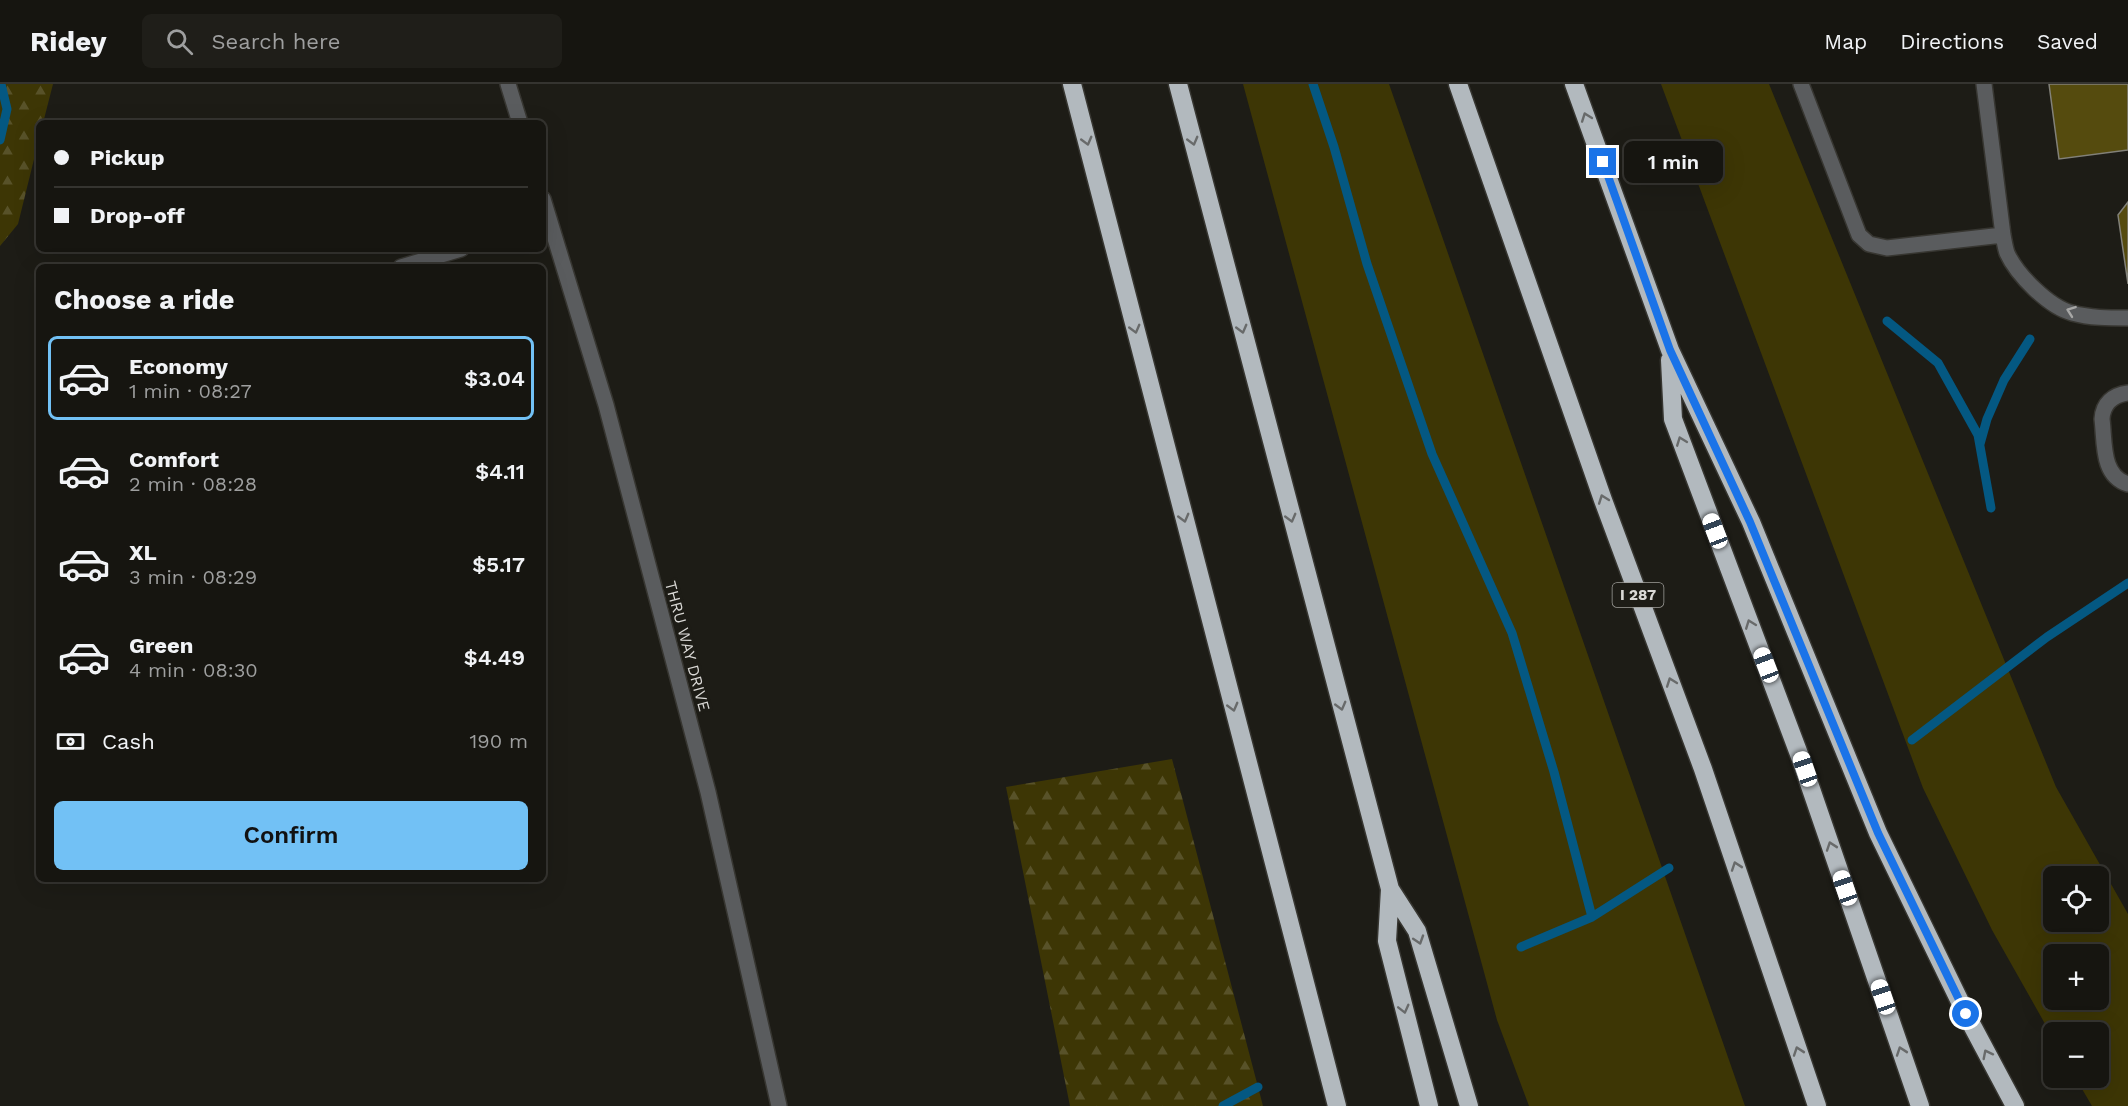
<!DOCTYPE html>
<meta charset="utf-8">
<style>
body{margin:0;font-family:"Work Sans",sans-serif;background:#1f1e19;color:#f1f3f6;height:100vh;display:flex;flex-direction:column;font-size:22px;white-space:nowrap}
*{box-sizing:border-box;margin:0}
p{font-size:20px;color:#9e9f9f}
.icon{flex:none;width:33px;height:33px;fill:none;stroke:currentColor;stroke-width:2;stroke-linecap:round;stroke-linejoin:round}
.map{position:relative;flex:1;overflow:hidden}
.side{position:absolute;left:36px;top:180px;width:510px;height:618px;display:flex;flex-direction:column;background:#161510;border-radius:9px;box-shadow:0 6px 24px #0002,0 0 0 2px #353430}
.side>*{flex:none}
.banner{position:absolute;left:36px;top:36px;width:510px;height:132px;border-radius:9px;box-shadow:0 6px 24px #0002,0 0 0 2px #353430;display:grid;align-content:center;height:132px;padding:0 18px;background:#161510}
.controls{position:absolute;left:2043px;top:782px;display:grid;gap:12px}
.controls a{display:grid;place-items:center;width:66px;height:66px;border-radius:9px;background:#161510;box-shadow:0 6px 24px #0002,0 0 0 2px #353430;font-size:30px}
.end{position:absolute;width:27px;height:27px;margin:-14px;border:8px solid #1a73e8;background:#fff;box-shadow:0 0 0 3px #fff}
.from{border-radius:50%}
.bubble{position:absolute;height:42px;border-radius:9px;background:#161510;box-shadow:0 6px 24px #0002,0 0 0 2px #353430;font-size:20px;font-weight:600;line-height:42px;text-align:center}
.car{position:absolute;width:18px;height:36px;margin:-18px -9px;border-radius:8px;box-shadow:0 0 4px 2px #0007;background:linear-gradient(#fff 24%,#345 0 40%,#fff 0 76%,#345 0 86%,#fff 0)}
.banner b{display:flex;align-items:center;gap:21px;height:57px;font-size:22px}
.banner b+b{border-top:2px solid #353430}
.banner i{width:15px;height:15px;background:#f1f3f6}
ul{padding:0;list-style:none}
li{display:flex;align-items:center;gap:18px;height:84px;margin:0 12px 9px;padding:0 6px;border:3px solid transparent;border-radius:9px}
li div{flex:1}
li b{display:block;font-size:22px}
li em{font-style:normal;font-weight:600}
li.selected{border-color:#72c1f5}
li>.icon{width:54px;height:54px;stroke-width:1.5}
h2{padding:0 18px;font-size:27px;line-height:72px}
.pay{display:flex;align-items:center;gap:15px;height:66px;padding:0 18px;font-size:22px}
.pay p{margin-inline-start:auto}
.primary-button{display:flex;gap:12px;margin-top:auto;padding:12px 18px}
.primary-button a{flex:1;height:69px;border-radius:9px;background:#72c1f5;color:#111;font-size:24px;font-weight:600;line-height:69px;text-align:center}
header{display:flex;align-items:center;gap:36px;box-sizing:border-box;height:84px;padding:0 30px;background:#161510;border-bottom:2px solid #353430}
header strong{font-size:28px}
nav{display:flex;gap:33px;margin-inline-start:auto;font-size:21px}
.search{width:420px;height:54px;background:#1f1e19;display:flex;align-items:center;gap:15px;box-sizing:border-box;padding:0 21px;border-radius:9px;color:#9e9f9f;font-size:22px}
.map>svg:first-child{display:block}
.green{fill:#3d3605;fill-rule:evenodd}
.forest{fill:url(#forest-firs)}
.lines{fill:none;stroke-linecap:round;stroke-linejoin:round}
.stream{stroke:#045882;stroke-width:9}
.building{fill:#554b0e;stroke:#828179;stroke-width:1.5}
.minor-casing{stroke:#373631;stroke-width:18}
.highway-casing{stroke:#373631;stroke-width:21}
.minor{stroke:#5a5c5e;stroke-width:15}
.highway{stroke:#b2b9be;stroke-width:18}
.oneway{stroke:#686a6a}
.oneway2{stroke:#a7a7a6}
.route{stroke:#1a73e8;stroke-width:8}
.labels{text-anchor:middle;stroke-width:6;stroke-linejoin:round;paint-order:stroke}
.shield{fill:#1d1c16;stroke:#a1a09c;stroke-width:1.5}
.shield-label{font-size:15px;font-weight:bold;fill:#dad9d6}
.street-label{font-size:16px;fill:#dad9d6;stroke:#1d1c16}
</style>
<header>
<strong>Ridey</strong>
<div class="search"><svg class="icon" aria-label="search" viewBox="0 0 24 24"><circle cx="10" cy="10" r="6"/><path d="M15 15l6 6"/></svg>Search here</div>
<nav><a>Map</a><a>Directions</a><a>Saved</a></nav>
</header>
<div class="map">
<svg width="2128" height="1022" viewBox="0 0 2128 1022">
<defs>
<pattern id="forest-firs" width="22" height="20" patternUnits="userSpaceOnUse" patternTransform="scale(1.5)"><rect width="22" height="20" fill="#3d3605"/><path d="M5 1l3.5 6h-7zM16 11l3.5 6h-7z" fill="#585229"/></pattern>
</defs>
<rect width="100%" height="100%" fill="#1d1c16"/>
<path class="green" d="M1243,0H1389L1745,1022H1529L1497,936Z
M1661,0H1769L2056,703L2128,830V1022H2092L2075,993H2098V948H2054L2053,954L1992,846L1923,704ZM2054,792H2098V837H2054ZM2054,870H2098V915H2054Z"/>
<path class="forest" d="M0,0H53L43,39H39V55L18,140L0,162Z
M1172,675L1263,1022H1070L1006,703Z"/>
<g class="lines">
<path class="stream" d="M1313,0L1334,63L1367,180L1432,370L1512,549L1554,688L1592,833
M0,56L7,25L1,0
M1887,237L1938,279L1978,351L1991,424
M1980,360L1987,335L2004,296L2030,255
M1912,656L2047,553L2128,499
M1521,863L1592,833L1669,784
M1223,1022L1258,1003"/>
</g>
<path class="building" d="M2049,0H2128V66L2059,75Z
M2128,118V200L2118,131Z"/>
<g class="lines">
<defs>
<path id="minor" d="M508,0L520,39
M1801,0L1859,151L1869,160L1887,164L2003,151
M1984,0L2003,151C2004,156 2005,163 2007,169C2017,191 2049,223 2072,229C2090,234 2109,234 2128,234
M543,115L606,321L708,708L779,1022
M401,183L461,165
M2128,309C2113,311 2103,319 2102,335C2105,358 2101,392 2128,400"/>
<path id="highway" d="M1072,0L1337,1022
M1178,0L1390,805L1417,847L1469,1022
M1458,0L1603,416L1703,685L1817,1022
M1574,0L1670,266L1751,438L1878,749L1966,930L2015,1022
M1670,276L1673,335L1799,670L1920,1022
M1390,805L1387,857L1429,1022"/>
</defs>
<use href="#minor" class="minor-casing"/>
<use href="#highway" class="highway-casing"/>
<use href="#minor" class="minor"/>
<use href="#highway" class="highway"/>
</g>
<defs><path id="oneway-chevron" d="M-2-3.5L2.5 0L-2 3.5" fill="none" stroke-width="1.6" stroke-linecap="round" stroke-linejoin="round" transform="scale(1.5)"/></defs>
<g class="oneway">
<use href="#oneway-chevron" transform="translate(1586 33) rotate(-110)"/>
<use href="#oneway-chevron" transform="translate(1087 57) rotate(75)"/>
<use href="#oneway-chevron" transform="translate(1193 57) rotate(75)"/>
<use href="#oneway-chevron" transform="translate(1135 245) rotate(75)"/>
<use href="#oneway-chevron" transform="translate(1242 245) rotate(75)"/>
<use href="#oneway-chevron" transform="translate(1681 357) rotate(-111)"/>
<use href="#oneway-chevron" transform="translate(1603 415) rotate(-110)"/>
<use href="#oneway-chevron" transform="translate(1184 434) rotate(75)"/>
<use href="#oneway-chevron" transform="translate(1291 434) rotate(75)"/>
<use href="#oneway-chevron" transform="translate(1750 540) rotate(-111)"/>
<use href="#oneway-chevron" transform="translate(1671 598) rotate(-110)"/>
<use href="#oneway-chevron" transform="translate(1341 622) rotate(75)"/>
<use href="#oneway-chevron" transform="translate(1233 623) rotate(75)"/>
<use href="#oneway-chevron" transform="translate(1831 762) rotate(-109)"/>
<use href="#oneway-chevron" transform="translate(1736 782) rotate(-109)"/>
<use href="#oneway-chevron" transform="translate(1419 856) rotate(72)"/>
<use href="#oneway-chevron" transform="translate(1404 925) rotate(76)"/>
<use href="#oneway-chevron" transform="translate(1798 967) rotate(-109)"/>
<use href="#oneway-chevron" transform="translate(1901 967) rotate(-109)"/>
<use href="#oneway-chevron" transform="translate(1987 970) rotate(-117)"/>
</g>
<use class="oneway2" href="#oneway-chevron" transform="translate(2071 227) rotate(-160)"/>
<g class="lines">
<path class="route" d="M1603,78L1670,266L1750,438L1878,749L1966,930"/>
</g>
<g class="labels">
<rect class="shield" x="1612.5" y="499" width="51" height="24" rx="4.5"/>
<g class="shield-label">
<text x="1638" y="516">I 287</text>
</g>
<g class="street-label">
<text transform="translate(688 562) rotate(75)" y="6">THRU WAY DRIVE</text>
</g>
</g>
</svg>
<div class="controls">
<a><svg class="icon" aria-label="locate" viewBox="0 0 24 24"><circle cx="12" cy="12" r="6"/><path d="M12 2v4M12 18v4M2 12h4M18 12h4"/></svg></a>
<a>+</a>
<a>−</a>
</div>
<i class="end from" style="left:1966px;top:930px"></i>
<i class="end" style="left:1603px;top:78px"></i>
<div class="bubble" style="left:1624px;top:57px;width:99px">1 min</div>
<i class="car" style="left:1715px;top:447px;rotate:339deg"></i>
<i class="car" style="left:1766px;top:581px;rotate:339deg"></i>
<i class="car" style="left:1805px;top:685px;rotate:341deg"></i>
<i class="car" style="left:1845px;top:804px;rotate:341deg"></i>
<i class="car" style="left:1883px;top:913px;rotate:341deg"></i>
<div class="banner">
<b><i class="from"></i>Pickup</b>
<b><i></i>Drop-off</b>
</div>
<section class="side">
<h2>Choose a ride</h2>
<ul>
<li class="selected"><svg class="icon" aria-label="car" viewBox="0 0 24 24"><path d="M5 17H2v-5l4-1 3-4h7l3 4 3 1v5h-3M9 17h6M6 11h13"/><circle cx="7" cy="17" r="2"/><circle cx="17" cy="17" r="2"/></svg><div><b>Economy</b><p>1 min · 08:27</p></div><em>$3.04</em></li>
<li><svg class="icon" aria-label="car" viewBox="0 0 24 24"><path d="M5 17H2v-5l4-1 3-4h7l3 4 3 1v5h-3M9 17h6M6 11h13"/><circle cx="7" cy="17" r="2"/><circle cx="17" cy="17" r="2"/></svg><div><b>Comfort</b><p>2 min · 08:28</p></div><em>$4.11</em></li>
<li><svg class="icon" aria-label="car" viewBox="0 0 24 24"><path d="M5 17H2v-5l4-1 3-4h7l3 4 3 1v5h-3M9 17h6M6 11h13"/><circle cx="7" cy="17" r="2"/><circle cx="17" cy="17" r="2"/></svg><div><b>XL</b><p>3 min · 08:29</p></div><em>$5.17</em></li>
<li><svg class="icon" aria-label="car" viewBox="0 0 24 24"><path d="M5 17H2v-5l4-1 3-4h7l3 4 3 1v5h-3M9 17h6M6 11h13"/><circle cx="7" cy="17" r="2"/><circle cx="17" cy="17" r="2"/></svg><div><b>Green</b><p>4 min · 08:30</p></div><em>$4.49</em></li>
</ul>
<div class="pay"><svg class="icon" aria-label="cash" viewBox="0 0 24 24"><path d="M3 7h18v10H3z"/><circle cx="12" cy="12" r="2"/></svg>Cash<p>190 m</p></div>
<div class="primary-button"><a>Confirm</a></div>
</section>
</div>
